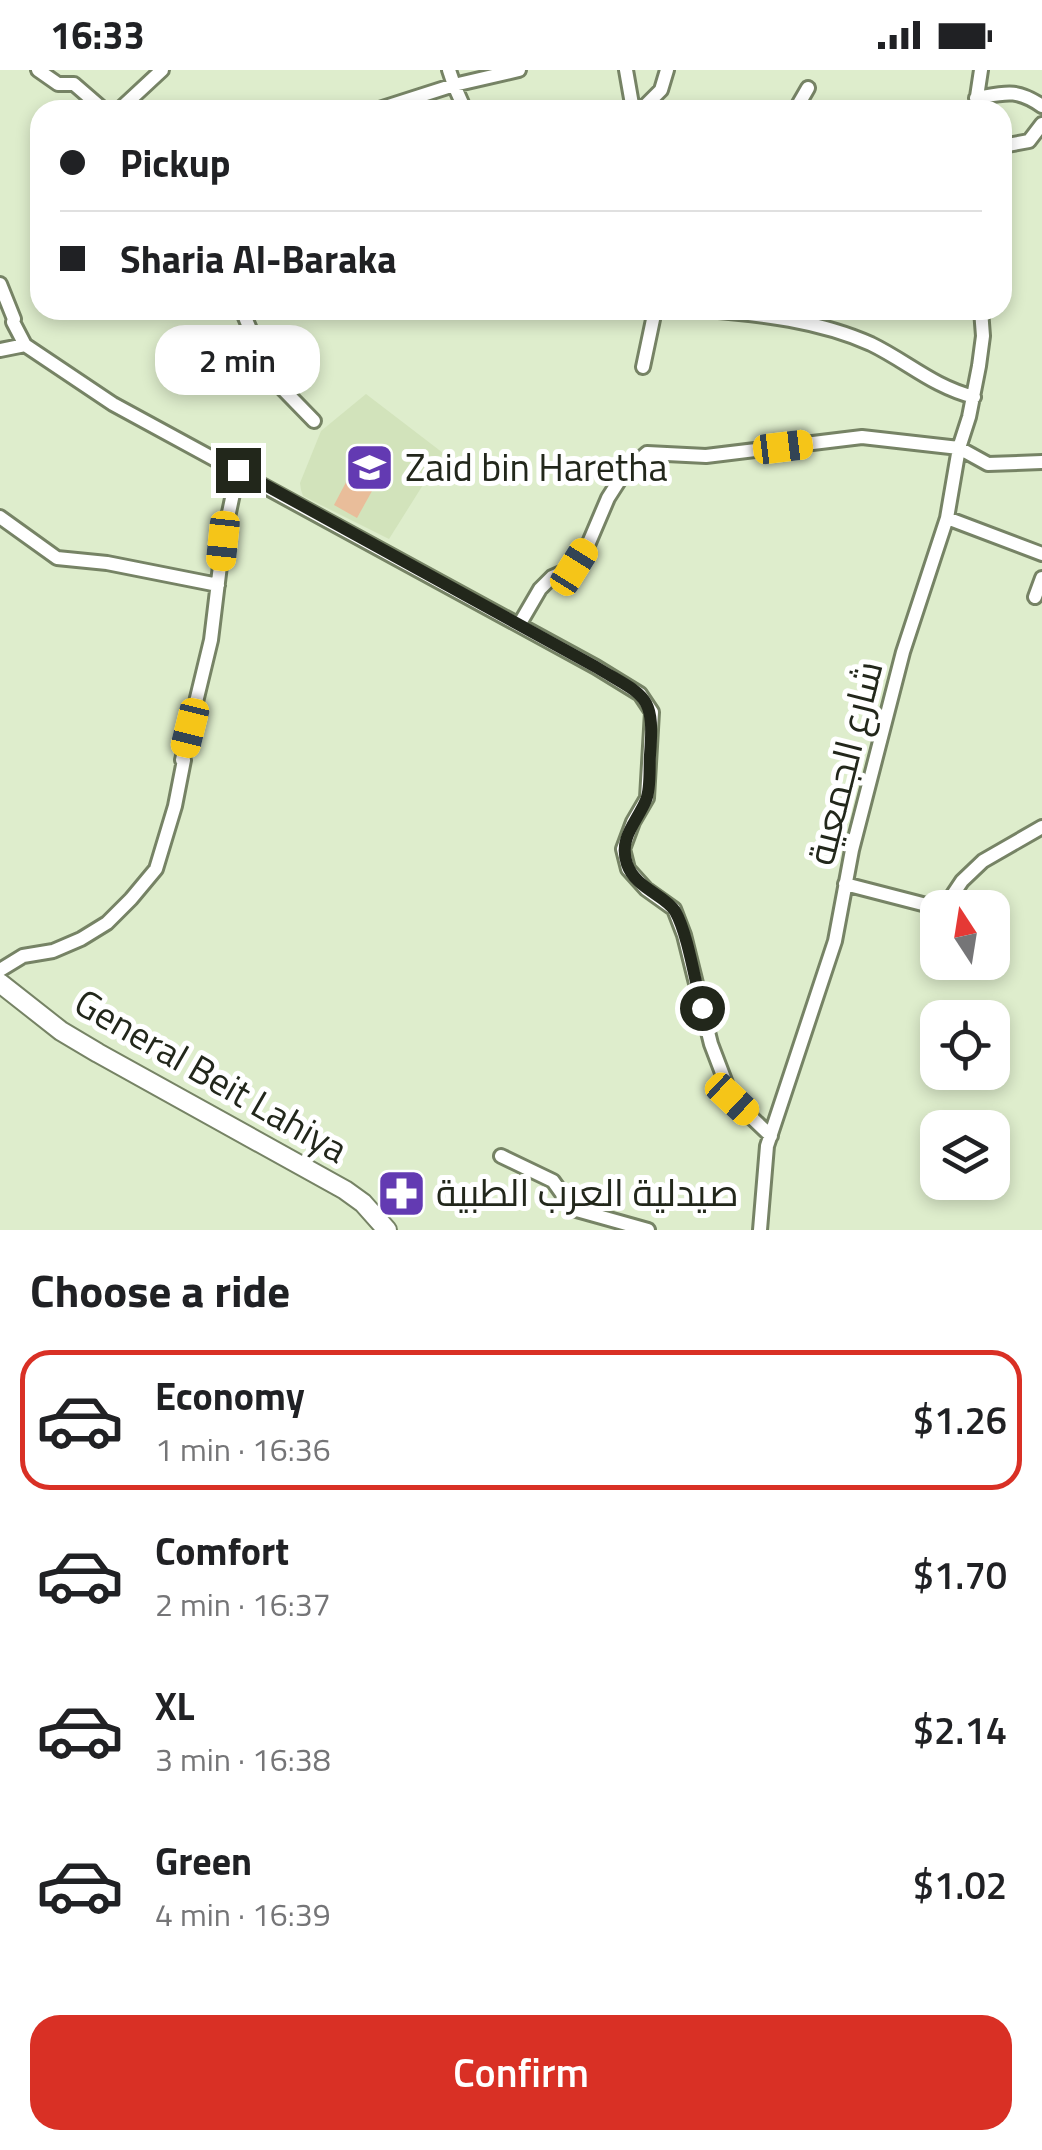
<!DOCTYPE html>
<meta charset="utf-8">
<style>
body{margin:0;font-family:"Titillium Web",Cairo,sans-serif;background:#f2f2f2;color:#202124;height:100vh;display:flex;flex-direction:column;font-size:38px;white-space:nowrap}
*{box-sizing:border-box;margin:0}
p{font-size:32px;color:#757577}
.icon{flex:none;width:55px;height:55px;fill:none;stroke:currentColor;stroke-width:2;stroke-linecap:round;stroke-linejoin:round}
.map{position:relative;height:1160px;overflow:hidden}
.panel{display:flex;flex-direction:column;background:#fff;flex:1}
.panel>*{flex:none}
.top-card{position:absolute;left:30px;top:30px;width:982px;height:220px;border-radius:30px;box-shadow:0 5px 15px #0003;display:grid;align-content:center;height:220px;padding:0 30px;background:#fff}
.needle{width:65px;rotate:348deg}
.tools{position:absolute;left:920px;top:820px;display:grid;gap:20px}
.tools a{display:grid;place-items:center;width:90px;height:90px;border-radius:20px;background:#fff;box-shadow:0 5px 15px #0003;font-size:50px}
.end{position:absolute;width:45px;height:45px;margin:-22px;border:12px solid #22271b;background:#fff;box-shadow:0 0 0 5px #fff}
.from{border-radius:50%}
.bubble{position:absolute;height:70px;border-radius:30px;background:#fff;box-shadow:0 5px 15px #0003;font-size:32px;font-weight:600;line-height:70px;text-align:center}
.car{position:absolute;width:30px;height:60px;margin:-30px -15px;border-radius:12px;box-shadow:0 0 8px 2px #0007;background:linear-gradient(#f5c518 24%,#345 0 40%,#f5c518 0 76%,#345 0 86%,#f5c518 0)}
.top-card b{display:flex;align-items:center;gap:35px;height:95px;font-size:38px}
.top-card b+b{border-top:2px solid #e0e0e0}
.top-card i{width:25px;height:25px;background:#202124}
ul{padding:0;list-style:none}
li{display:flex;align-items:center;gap:30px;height:140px;margin:0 20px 15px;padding:0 10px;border:5px solid transparent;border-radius:30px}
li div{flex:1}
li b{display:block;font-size:38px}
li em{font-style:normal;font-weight:600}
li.current{border-color:#d93025}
li>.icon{width:90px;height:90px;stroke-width:1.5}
h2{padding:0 30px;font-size:45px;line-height:120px}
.action{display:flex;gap:20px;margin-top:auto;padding:20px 30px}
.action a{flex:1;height:115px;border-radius:30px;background:#d93025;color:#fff;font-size:40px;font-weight:600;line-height:115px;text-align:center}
.status{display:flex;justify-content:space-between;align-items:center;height:70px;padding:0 50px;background:#fff;direction:ltr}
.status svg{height:28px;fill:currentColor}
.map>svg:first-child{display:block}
.built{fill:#d2e3bb}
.green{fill:#e9bd9a}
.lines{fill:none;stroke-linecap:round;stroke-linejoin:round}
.minor-casing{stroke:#768365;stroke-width:18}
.major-casing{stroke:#768365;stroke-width:22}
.minor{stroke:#fff;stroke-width:12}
.major{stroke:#fff;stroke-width:18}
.route{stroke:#22271b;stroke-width:12}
.labels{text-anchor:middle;stroke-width:10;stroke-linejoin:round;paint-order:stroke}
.poi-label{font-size:38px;fill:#22271b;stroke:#fff;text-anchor:start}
.street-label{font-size:38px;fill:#22271b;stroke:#fff}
</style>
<div class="status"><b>16:33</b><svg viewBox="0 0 49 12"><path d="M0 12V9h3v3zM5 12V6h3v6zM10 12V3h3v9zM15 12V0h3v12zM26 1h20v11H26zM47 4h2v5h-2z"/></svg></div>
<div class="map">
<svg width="1042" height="1160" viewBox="0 0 1042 1160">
<rect width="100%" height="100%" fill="#deedcc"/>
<path class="built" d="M366,324L443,383L389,469L303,426L301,420L300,413L321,361Z"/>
<path class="green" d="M353,399L377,412L357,448L334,435Z"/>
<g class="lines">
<defs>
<path id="minor" d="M38,0L58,14H74L104,40
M449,0L454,15L519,0
M626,0L633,40
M976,28C1005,23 1016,18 1042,36
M119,40L162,0
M376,40L454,15L465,40
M641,40L661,20L667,0
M805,40L797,37L808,18
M975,40L981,0
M1002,76L1029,71L1042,54
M0,214L14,249L13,252L25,275L113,334L596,597L640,624L652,642L647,728L633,752L623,779L628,799L646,819L674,839L684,865L711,974L732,1029L771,1066
M242,240L264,293L277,313L314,351
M705,240C760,244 820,251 871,274C908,292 932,316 974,327
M0,280L25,275
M643,297L655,240
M0,447L57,488L107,493L218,515
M947,448L1042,484
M1035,527L1042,508
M519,555L540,519L552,507L575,497L588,475L608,428L624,403L647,383L706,386L862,367L959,378L988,394L1042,392
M845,814L938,838
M944,838L962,811L983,791L1042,757
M0,900L23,886L53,881L81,869L107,853L131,829L156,799L175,736L184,690H182L211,570L223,471L238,400
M501,1086L553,1111L573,1139L648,1160
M760,1160L767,1076L835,871L852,780L903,582L947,448L959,378L969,347L979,296L983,266L981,240"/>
<path id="major" d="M0,913L61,961L98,983L345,1120L363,1133L387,1160"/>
</defs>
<use href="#minor" class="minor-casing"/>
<use href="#major" class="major-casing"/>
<use href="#minor" class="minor"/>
<use href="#major" class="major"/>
</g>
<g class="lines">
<path class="route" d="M238,400L596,597C645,627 655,623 650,685C649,698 651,718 646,730C637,752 618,768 627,794C635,818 665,825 675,841C688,864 695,912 702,938"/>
</g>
<defs>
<symbol id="school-square" viewBox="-11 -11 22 22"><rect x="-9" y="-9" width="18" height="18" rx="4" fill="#633ab2" stroke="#fff"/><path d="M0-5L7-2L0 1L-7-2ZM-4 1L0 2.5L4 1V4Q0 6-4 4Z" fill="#fff"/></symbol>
<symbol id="pharmacy-square" viewBox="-11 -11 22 22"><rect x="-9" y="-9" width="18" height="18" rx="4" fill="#633ab2" stroke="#fff"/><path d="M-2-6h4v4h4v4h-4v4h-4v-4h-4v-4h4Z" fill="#fff"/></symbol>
</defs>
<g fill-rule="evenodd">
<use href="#school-square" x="342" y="370" width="55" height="55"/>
<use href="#pharmacy-square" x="374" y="1096" width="55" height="55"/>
</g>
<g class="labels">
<g class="poi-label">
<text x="405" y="411">Zaid bin Haretha</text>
<text x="436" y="1136">صيدلية العرب الطبية</text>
</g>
<g class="street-label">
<text transform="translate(845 693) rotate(-76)" y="13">شارع الجمعية</text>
<text transform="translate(211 1006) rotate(30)" y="13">General Beit Lahiya</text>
</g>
</g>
</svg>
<div class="tools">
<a><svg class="needle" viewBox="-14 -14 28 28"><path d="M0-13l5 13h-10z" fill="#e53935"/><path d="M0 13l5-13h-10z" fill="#757577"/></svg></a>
<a><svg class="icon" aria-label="locate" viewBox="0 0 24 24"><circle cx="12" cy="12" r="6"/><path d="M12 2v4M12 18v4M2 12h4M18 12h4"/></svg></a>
<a><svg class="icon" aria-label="layers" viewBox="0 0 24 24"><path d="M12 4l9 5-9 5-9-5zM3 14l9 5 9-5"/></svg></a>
</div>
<i class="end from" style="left:702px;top:938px"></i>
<i class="end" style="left:238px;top:400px"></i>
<div class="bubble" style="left:155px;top:255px;width:165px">2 min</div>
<i class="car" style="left:783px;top:377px;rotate:83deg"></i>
<i class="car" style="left:223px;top:471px;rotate:186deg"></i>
<i class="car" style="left:574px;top:497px;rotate:32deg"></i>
<i class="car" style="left:190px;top:658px;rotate:194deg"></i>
<i class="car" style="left:732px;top:1029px;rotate:133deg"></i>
<div class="top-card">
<b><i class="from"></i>Pickup</b>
<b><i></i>Sharia Al-Baraka</b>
</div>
</div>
<section class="panel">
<h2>Choose a ride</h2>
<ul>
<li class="current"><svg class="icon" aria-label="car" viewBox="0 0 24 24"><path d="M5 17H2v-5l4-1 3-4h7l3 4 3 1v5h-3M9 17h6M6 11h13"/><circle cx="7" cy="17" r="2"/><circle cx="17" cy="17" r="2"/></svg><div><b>Economy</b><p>1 min · 16:36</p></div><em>$1.26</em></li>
<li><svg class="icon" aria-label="car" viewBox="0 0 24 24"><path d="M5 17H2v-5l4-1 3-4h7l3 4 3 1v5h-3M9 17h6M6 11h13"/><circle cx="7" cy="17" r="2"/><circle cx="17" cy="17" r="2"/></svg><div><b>Comfort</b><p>2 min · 16:37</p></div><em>$1.70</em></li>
<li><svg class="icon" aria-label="car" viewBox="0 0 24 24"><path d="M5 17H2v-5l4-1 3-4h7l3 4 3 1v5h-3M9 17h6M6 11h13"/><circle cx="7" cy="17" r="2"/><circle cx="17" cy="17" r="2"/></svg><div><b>XL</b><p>3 min · 16:38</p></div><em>$2.14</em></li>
<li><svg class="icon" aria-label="car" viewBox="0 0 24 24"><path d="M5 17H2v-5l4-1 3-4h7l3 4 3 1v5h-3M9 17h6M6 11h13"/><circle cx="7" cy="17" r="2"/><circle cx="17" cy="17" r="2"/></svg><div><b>Green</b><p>4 min · 16:39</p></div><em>$1.02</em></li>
</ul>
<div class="action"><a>Confirm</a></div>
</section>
